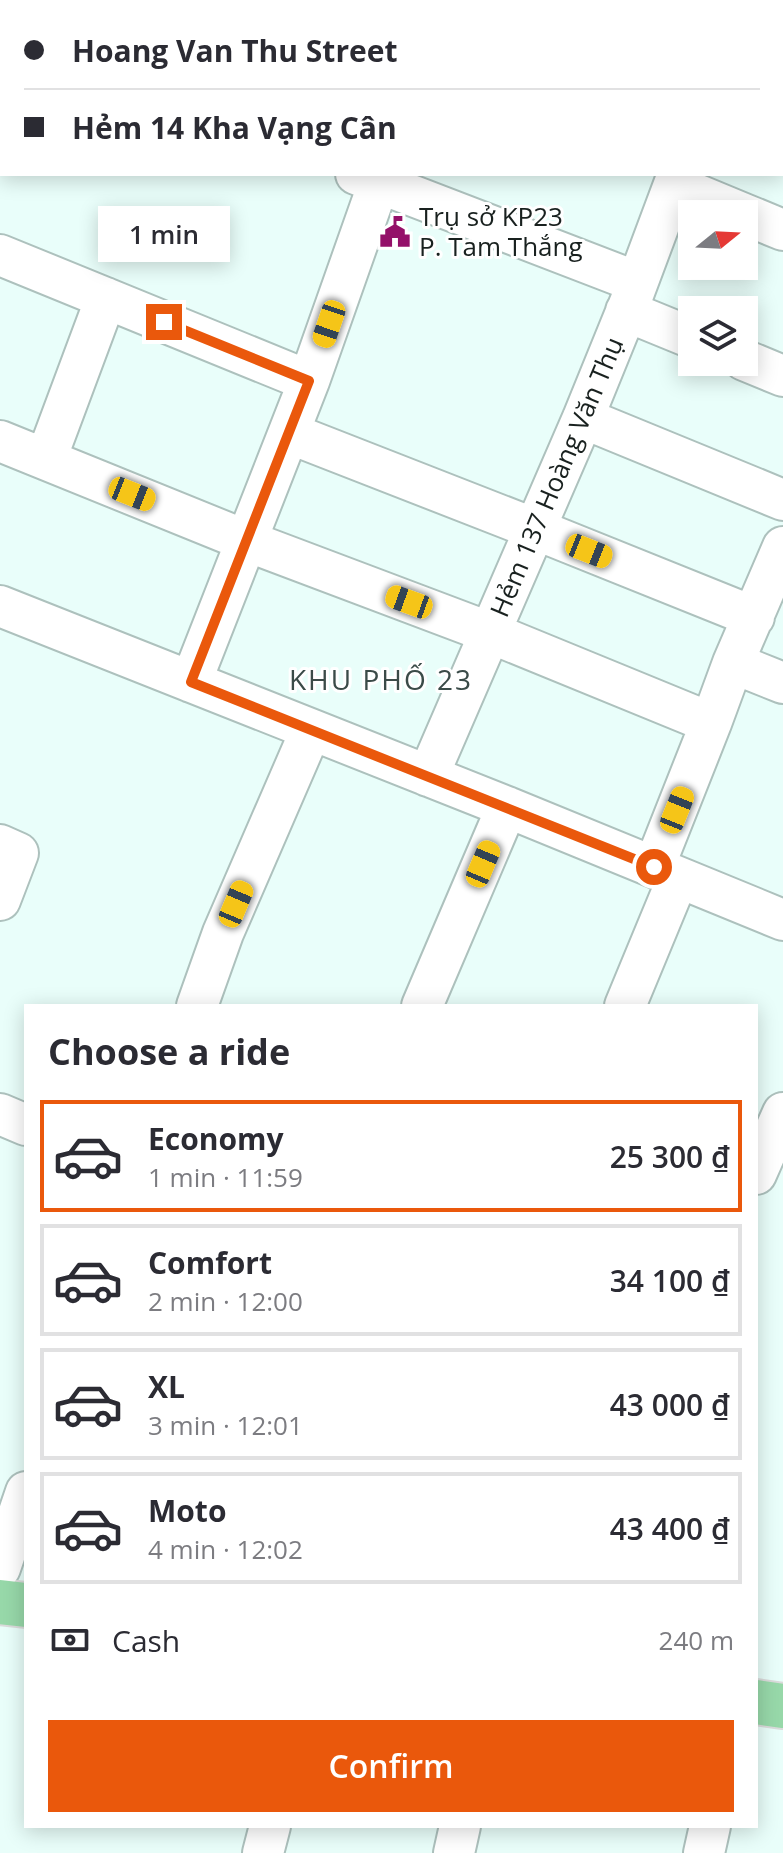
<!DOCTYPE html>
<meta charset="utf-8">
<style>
body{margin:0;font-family:"Open Sans",sans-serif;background:#f2f2f3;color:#2b2b33;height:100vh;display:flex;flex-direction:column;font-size:30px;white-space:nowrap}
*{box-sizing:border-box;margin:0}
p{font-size:26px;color:#7c7c81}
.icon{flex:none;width:44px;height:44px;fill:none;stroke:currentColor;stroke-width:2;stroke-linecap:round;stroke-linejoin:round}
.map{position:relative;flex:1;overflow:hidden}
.side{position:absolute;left:24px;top:1004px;width:734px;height:824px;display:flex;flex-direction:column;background:#fff;border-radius:0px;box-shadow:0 4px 20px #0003}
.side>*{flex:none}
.banner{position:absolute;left:0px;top:0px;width:784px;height:176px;box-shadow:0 4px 20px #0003;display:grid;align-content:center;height:176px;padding:0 24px;background:#fff}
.needle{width:52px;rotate:72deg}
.tools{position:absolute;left:678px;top:200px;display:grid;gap:16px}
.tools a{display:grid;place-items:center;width:80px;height:80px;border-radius:0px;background:#fff;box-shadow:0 4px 20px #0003;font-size:40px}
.end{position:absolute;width:36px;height:36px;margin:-18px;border:10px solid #ea580c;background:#fff;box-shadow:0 0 0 4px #fff}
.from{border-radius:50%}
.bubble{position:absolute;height:56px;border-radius:0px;background:#fff;box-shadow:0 4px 20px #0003;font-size:26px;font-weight:600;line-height:56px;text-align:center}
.car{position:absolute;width:24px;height:48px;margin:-24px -12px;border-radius:10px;box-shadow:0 0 6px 2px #0007;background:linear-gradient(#f5c518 24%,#345 0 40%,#f5c518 0 76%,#345 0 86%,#f5c518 0)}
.banner b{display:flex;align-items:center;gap:28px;height:76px;font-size:30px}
.banner b+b{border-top:2px solid #e1e1e2}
.banner i{width:20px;height:20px;background:#2b2b33}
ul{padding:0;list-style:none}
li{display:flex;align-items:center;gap:24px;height:112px;margin:0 16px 12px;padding:0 8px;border:4px solid #e1e1e2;border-radius:0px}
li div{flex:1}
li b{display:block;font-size:30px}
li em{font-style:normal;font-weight:600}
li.current{border-color:#ea580c}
li>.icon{width:72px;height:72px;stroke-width:1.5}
h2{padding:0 24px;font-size:36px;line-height:96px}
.pay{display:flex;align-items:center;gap:20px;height:88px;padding:0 24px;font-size:30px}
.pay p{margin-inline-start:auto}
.action{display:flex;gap:16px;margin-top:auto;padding:16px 24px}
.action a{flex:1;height:92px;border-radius:0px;background:#ea580c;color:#fff;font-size:32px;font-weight:600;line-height:92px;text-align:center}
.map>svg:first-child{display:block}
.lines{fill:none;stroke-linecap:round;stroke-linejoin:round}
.minor-casing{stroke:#adc1bd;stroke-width:44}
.major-casing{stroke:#dadbdb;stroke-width:48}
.minor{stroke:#fff;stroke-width:40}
.major{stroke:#97d8a9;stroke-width:44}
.route{stroke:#ea580c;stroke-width:10}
.labels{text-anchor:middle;stroke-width:6;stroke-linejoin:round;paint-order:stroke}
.poi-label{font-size:26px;fill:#19211f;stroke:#fff;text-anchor:start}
.street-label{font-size:26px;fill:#19211f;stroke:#fff}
.neighbourhood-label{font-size:28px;letter-spacing:2px;fill:#3a4b48;stroke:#fff}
</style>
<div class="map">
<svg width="783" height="1853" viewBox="0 0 783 1853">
<rect width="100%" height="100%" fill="#e9fefa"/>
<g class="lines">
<defs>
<path id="minor" d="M449,2V0
M741,2V0
M0,30L2,31
M782,113H783
M356,174L637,282
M674,185L744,214
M744,214L783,230
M0,255L309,381
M626,311L692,338
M744,360L783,376
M583,418L783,500
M289,433L535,529L754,617
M0,441L247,541L491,633L711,723
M46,459L106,298
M0,606L507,807L783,920
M733,663L783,683
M191,682L309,381L382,174
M428,776L583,418L631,300L678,174
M0,845L18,853L0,900
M654,867L711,723L733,663L783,547
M197,1006L223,933L311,730
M422,1006L507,807
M625,1006L678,878
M0,1114L26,1125
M756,1174L783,1113
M0,1568L26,1492
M263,1853L270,1826
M454,1853L460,1826
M704,1853L710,1826"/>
<path id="major" d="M0,1602L26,1605
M756,1702L783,1706"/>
</defs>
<use href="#minor" class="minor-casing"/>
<use href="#major" class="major-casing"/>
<use href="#minor" class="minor"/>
<use href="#major" class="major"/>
</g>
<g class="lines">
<path class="route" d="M164,322L309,381L191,682L654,867"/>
</g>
<defs>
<symbol id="civic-bare" viewBox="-9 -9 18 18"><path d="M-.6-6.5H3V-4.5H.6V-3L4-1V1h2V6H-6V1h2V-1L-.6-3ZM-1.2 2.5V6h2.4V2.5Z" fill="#941069" stroke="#fff" stroke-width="2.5" paint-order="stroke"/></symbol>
</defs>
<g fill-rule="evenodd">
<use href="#civic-bare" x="373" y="210" width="44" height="44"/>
</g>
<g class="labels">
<g class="poi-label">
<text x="419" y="226">Trụ sở KP23<tspan x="419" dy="30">P. Tam Thắng</tspan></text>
</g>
<g class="street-label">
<text transform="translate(557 477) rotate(-67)" y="9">Hẻm 137 Hoàng Văn Thụ</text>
</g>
<g class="neighbourhood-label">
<text x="381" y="690">KHU PHỐ 23</text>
</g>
</g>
</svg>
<div class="tools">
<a><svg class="needle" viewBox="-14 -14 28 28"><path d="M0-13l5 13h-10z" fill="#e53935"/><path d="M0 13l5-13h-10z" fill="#7c7c81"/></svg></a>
<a><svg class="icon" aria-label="layers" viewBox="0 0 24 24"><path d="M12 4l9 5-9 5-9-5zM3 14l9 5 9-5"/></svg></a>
</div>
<i class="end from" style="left:654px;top:867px"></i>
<i class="end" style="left:164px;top:322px"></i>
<div class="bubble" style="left:98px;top:206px;width:132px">1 min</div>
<i class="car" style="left:329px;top:324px;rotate:199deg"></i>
<i class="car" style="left:132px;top:494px;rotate:112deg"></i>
<i class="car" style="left:589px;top:551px;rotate:112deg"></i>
<i class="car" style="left:409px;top:602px;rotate:290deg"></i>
<i class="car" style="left:677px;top:810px;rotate:22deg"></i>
<i class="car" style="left:483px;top:864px;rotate:23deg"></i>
<i class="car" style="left:236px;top:904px;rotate:23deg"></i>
<div class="banner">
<b><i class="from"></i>Hoang Van Thu Street</b>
<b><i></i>Hẻm 14 Kha Vạng Cân</b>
</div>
<section class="side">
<h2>Choose a ride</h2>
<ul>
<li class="current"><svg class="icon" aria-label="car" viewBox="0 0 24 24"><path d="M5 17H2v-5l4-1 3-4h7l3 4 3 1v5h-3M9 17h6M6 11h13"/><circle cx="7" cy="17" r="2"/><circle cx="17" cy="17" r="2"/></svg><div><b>Economy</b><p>1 min · 11:59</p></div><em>25 300 ₫</em></li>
<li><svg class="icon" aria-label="car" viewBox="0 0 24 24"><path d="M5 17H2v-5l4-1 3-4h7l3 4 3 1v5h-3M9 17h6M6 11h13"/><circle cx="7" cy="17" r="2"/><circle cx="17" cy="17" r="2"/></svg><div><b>Comfort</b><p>2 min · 12:00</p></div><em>34 100 ₫</em></li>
<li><svg class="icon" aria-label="car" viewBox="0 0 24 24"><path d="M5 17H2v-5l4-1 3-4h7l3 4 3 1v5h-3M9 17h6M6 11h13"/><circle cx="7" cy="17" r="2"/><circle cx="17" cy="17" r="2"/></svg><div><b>XL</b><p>3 min · 12:01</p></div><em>43 000 ₫</em></li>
<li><svg class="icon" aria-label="car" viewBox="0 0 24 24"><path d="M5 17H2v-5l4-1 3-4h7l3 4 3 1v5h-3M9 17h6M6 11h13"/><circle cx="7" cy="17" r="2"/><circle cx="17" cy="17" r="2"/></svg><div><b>Moto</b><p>4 min · 12:02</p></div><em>43 400 ₫</em></li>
</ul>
<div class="pay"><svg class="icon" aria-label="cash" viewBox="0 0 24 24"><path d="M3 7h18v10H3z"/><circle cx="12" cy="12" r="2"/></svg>Cash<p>240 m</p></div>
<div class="action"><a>Confirm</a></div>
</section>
</div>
